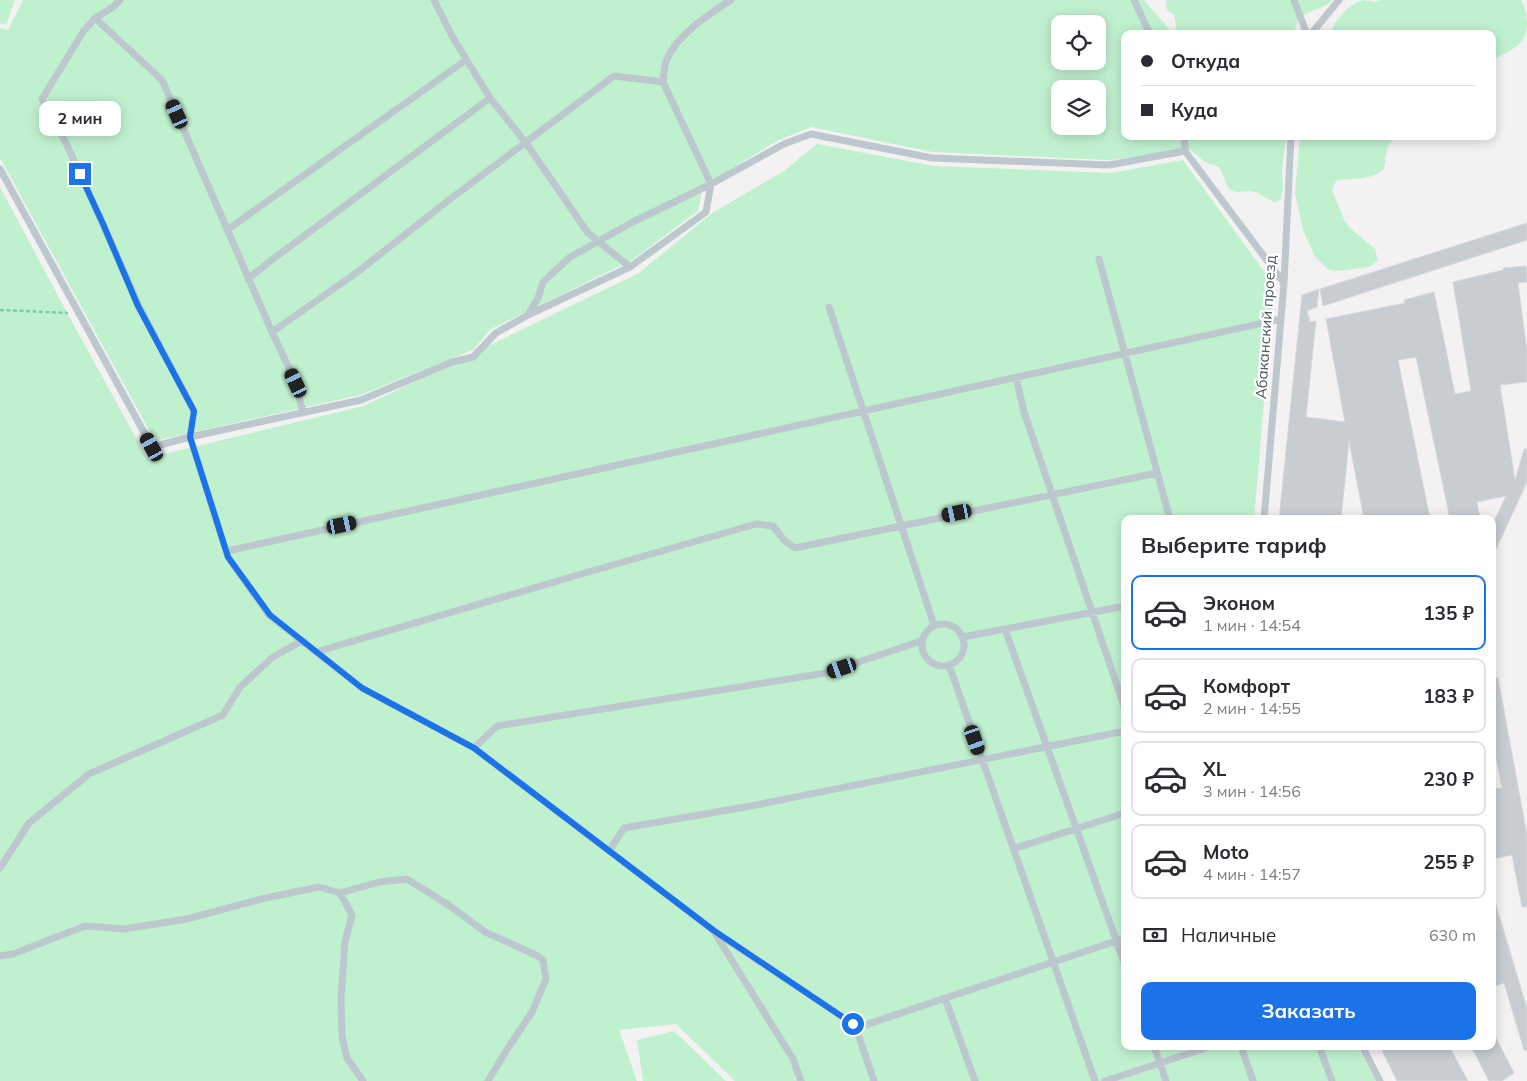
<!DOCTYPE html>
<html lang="ru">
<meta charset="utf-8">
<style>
body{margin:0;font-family:Mulish,sans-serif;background:#f2f2f3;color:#2b2b33;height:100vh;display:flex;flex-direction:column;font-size:19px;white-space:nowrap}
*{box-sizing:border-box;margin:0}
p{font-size:16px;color:#7c7c81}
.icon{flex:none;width:28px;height:28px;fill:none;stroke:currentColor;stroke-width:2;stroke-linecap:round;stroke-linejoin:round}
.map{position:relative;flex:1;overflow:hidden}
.details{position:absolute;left:1121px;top:515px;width:375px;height:535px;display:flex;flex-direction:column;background:#fff;border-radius:10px;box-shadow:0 2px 12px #0003}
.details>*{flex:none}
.guide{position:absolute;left:1121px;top:30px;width:375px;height:110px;border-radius:10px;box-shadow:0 2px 12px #0003;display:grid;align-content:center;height:110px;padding:0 20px;background:#fff}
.fabs{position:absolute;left:1051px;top:15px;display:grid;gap:10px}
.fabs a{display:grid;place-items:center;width:55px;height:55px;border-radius:10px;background:#fff;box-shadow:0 2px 12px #0003;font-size:25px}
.end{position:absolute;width:22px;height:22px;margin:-11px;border:6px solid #1a73e8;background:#fff;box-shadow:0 0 0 2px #fff}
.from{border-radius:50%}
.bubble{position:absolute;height:35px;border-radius:10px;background:#fff;box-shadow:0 2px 12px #0003;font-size:16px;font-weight:700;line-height:35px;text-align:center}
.car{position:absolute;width:15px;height:30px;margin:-15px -8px;border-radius:6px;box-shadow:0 0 4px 1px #0007;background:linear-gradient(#222 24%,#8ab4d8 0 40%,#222 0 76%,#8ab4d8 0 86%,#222 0)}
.guide b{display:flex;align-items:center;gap:18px;height:48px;font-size:19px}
.guide b+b{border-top:1px solid #e1e1e2}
.guide i{width:12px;height:12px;background:#2b2b33}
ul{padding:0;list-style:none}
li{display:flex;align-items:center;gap:15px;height:75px;margin:0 10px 8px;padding:0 10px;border:2px solid #e1e1e2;border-radius:10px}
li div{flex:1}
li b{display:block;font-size:19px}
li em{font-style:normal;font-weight:700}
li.selected{border-color:#1a73e8}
li>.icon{width:45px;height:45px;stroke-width:1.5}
h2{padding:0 20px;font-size:22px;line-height:60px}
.pay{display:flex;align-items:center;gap:12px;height:55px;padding:0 20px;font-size:19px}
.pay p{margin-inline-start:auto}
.button{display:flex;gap:10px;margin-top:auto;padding:10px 20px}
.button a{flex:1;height:58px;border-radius:10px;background:#1a73e8;color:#fff;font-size:20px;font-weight:700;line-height:58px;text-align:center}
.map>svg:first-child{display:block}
.green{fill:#c0f1cf;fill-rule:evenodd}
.building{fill:#c8cdd1;stroke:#d5d8dd}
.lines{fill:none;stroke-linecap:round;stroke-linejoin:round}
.path{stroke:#78d09c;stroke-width:2.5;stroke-dasharray:4 2.5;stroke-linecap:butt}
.lane{stroke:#bdc7ce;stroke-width:7}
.route{stroke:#1a73e8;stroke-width:6}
.labels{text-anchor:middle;stroke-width:4.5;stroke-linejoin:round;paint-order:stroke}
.street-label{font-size:15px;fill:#49575f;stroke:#fff}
</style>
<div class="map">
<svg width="1527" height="1081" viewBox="0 0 1527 1081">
<rect width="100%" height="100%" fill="#f4f1f2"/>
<path class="green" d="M0,0H15L6,25L0,23Z
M23,0H1144L1173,34H1125V136H1286L1282,171L1283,188L1281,199L1275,203L1256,192L1249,191L1237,192L1230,190L1226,184L1221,170L1219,167L1205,162L1190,150L1108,160L932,152L811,127L777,141L703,186L698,211L632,260L491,329L473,350L360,395L159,440L149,430L0,158V28L8,30ZM1060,24H1098V61H1060ZM1060,89H1098V126H1060Z
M1166,0H1333C1317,15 1299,6 1294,34H1175L1176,25L1174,15L1167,10Z
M1364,0L1375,2L1380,0H1521C1525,7 1527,15 1527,23C1527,46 1510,50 1493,60L1492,34H1330C1336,19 1348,4 1364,0Z
M1300,136H1395L1387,148L1384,169C1368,182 1355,177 1336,181L1332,190L1344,220L1350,228L1375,249L1378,260L1369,267L1339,271L1329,270L1315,257L1303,230L1295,193Z
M817,144L934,166L1111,173L1183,160L1274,285L1254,519H1125V1046H1357L1376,1081H735L676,1024L619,1030L637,1081H0V187L71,320L147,458L364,406L639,273L712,213L784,171Z
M674,1031L726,1081H643L637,1040Z"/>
<path class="building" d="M1527,223V240L1323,306L1320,289Z
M1526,266L1527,282L1518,283L1527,352V382L1500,385L1515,480L1524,449H1527V482L1492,558V526L1506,496L1477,502L1480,519H1450L1416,357L1398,360L1430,519H1364L1349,441L1341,519H1279L1302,295L1319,289L1317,307L1307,311L1310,322L1316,321L1306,417L1345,422L1326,319L1405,303L1404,300L1434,292L1455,394L1471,391L1453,282L1503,270V268Z
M1492,678H1498L1527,835V907H1522L1512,855L1492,859V789L1502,788L1492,737Z
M1495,902L1527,1008V1050H1524L1504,983L1492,987V903Z
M1492,1030L1514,1073L1502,1081H1489L1471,1046H1492Z
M1380,1046H1449L1468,1081H1397Z"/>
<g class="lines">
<path class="path" d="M0,310L68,313"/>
<path class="lane" d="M120,0L113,7L95,18L162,80L272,332L296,383L303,413
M434,0L452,36L490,98L526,143L588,233L630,267
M1134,0L1148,30L1153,34
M1294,0L1307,34
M95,18L83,32L42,99L65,141L103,224L139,306L194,411L190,437L361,400L452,362L473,357L496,333L528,315L630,267L706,212L711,184L784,144L811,134L932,158L1109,165L1185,151
M1311,34L1339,0
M1184,136L1185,151L1284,283
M0,169L152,447L190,437L228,557L269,615L362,688L474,748L713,930L793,1059L801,1081
M227,230L466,60
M1099,259L1170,519
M248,279L269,262L490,98
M829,307L934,625
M528,315L538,298L543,282L570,257L631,223L711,184L663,82
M272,332L359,271L445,203L614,76L663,82C664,75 664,65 667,59C677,35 709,14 731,0
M1016,377L1024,412L1125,709
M1264,519L1284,283L1291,136
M227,551L1281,319
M922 645a21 21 0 1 1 42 0a21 21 0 1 1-42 0Z
M1005,629L1125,965
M963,637L1125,606
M316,652L578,575L756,524L773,526L784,540L795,548L1157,473
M949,665L1095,1081
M474,748L497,726L826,673L921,641
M1013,849L1125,813
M609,851L624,828L751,806L1125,731
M0,868L29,823L89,774L223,715L240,687L273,657L302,641
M340,893L352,915L345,942L341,998L342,1037L347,1058L363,1081
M717,933L853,1024L856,1028L1125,938
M0,956L13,954L85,926L124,929L187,919L261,899L319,887L340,893L379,882L407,879L450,906L485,932L536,955L543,960L546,979L532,1012L506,1051L488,1081
M945,998L975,1081
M856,1028L874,1081
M1154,1046L1166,1081
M1241,1046L1253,1081
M1319,1046L1332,1081
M1362,1046L1380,1081
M1105,1081L1212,1046"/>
</g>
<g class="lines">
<path class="route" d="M80,174L103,224L138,306L194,411L190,437L228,557L270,615L362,688L474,748L713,930L853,1024"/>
</g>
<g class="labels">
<g class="street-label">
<text transform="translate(1266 327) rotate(-86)" y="5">Абаканский проезд</text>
</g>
</g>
</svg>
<div class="fabs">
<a><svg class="icon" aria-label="locate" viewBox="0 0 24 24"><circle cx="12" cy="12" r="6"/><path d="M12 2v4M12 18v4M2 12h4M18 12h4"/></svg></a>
<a><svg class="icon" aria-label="layers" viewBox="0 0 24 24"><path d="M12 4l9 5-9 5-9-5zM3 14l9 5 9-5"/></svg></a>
</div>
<i class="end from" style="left:853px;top:1024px"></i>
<i class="end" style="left:80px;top:174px"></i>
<div class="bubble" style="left:39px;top:101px;width:82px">2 мин</div>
<i class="car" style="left:177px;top:114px;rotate:336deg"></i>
<i class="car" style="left:296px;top:383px;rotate:335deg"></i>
<i class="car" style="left:152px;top:447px;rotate:331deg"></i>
<i class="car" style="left:957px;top:513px;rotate:258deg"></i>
<i class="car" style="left:342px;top:525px;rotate:78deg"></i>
<i class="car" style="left:842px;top:668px;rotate:251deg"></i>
<i class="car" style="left:975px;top:740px;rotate:161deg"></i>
<div class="guide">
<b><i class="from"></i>Откуда</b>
<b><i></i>Куда</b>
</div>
<section class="details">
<h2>Выберите тариф</h2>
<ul>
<li class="selected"><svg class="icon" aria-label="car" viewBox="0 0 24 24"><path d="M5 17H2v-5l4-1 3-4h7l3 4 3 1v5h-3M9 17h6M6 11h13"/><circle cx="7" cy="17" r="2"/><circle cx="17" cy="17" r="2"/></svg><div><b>Эконом</b><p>1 мин · 14:54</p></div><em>135 ₽</em></li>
<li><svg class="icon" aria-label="car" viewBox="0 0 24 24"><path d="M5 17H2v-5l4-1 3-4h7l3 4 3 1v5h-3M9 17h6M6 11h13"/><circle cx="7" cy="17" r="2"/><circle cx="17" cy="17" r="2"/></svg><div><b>Комфорт</b><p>2 мин · 14:55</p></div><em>183 ₽</em></li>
<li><svg class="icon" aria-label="car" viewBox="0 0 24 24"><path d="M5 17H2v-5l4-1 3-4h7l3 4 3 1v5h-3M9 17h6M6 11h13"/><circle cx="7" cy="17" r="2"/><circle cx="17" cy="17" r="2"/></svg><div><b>XL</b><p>3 мин · 14:56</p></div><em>230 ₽</em></li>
<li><svg class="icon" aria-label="car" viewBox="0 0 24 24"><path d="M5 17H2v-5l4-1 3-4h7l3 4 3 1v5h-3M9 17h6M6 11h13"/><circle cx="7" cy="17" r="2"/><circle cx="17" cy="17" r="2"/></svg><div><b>Moto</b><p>4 мин · 14:57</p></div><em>255 ₽</em></li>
</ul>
<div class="pay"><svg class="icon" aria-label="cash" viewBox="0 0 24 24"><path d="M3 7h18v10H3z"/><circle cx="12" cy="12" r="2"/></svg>Наличные<p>630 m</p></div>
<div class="button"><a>Заказать</a></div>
</section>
</div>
